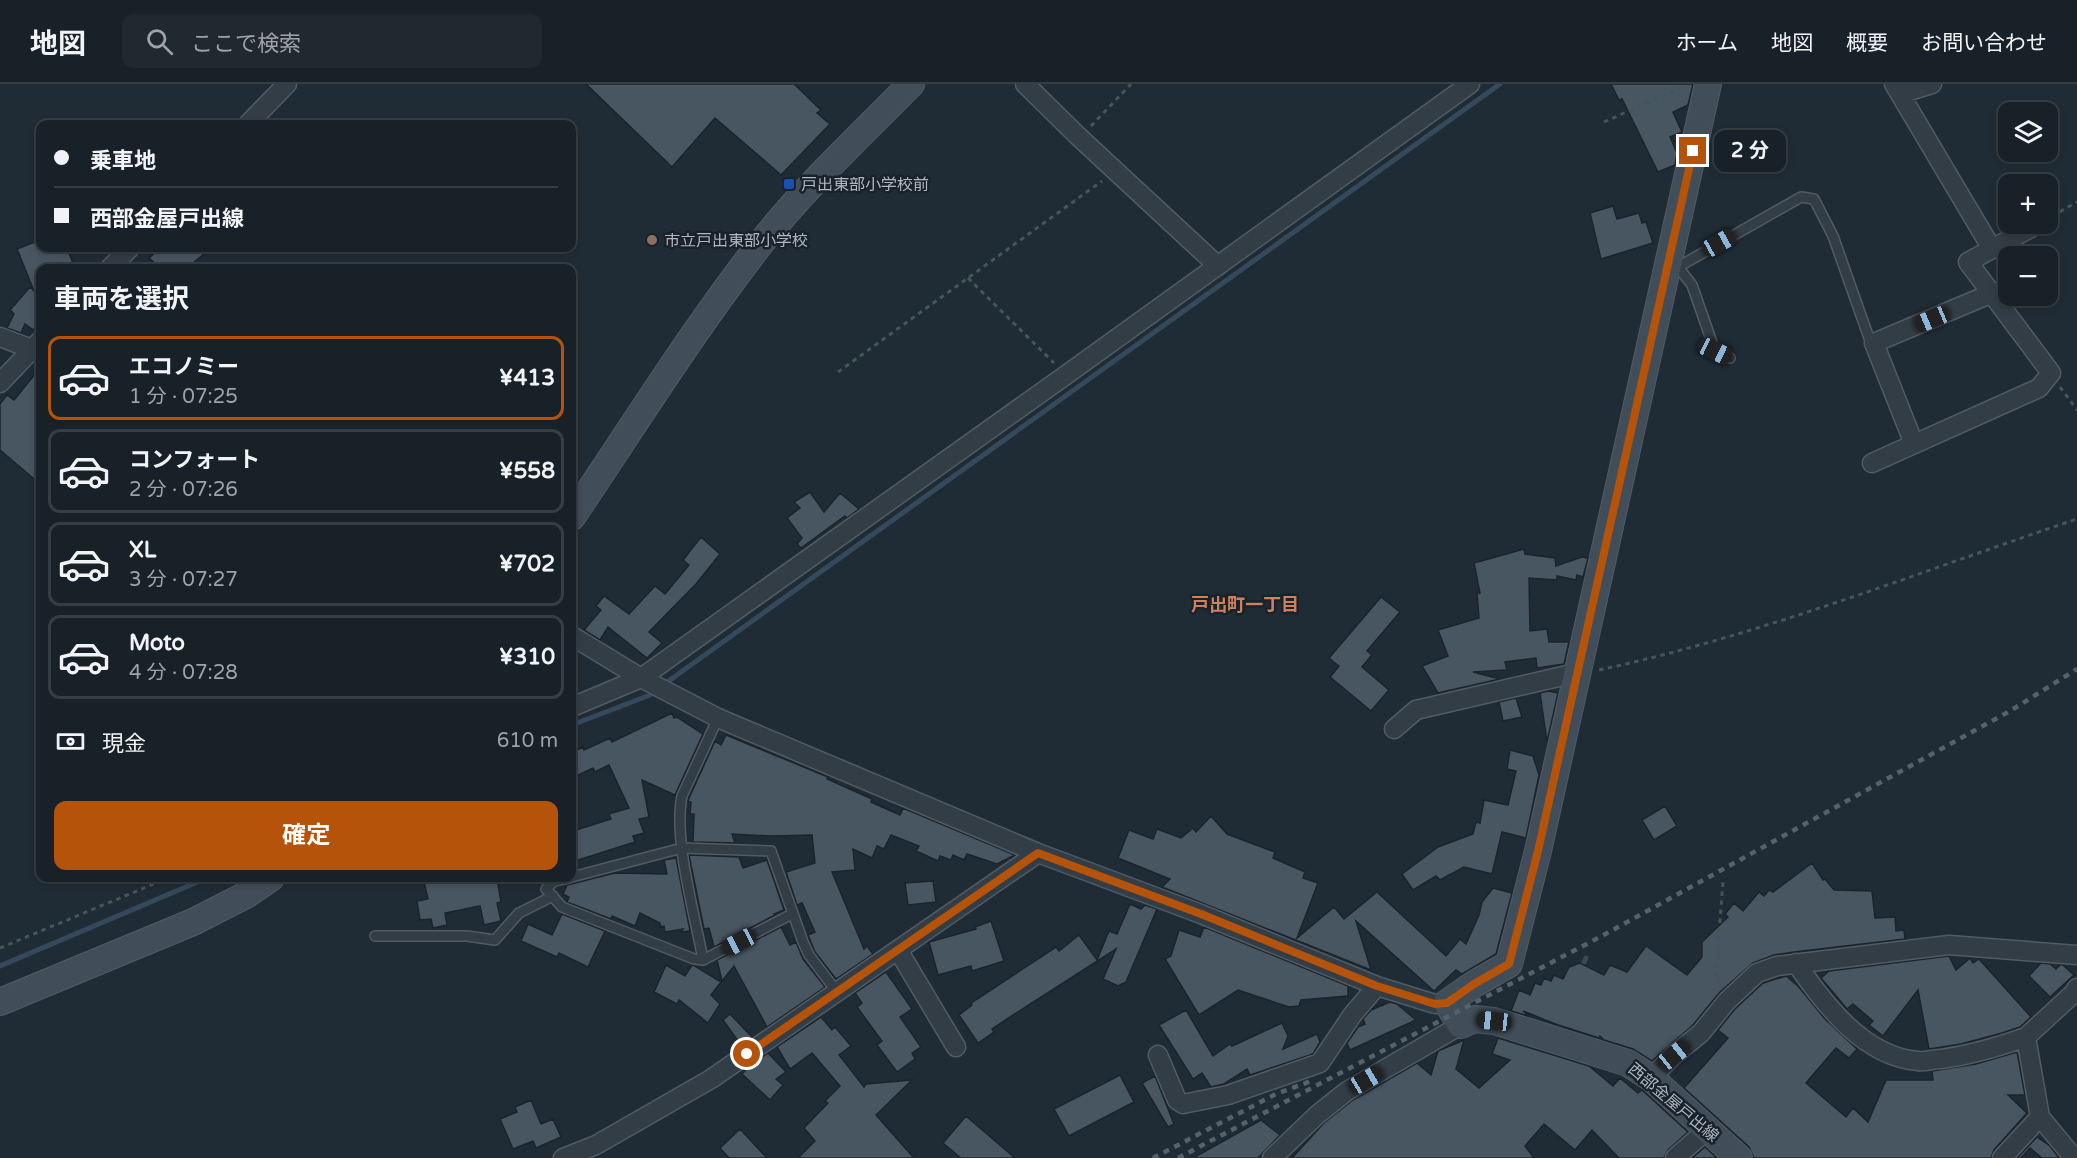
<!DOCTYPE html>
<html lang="ja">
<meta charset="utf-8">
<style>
body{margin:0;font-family:"Varela Round","Noto Sans JP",sans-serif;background:#212930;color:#f1f3f6;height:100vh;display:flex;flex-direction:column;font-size:22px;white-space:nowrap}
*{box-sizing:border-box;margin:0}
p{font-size:20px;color:#9fa3a8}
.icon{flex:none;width:33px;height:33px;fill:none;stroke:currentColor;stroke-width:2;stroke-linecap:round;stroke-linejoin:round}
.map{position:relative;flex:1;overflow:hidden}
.panel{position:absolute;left:36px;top:180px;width:540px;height:618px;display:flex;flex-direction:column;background:#182128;border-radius:12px;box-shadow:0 3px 9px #0003,0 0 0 2px #363e45}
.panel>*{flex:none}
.top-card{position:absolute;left:36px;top:36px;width:540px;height:132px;border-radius:12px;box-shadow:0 3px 9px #0003,0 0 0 2px #363e45;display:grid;align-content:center;height:132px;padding:0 18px;background:#182128}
.buttons{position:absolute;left:1998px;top:18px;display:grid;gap:12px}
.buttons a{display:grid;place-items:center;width:60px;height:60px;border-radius:12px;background:#182128;box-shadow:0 3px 9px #0003,0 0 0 2px #363e45;font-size:30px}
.end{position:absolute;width:27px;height:27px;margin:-14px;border:8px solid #b45309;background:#fff;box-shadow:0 0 0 3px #fff}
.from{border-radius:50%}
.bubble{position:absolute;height:42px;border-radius:12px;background:#182128;box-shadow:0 3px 9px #0003,0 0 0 2px #363e45;font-size:20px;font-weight:700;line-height:42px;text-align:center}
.car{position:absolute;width:18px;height:36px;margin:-18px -9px;border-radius:8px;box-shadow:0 0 4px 2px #0007;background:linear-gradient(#222 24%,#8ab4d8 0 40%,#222 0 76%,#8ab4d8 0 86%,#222 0)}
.top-card b{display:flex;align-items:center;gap:21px;height:57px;font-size:22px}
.top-card b+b{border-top:2px solid #363e45}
.top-card i{width:15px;height:15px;background:#f1f3f6}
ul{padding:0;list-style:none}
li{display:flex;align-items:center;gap:18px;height:84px;margin:0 12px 9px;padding:0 6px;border:3px solid #363e45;border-radius:12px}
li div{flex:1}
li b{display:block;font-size:22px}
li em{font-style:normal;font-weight:700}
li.active{border-color:#b45309}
li>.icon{width:54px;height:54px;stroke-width:1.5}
h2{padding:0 18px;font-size:27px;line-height:72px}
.pay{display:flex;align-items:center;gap:15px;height:66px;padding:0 18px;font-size:22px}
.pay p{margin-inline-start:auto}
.button{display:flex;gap:12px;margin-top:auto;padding:12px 18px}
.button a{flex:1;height:69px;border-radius:12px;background:#b45309;color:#fff;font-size:24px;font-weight:700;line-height:69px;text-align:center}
header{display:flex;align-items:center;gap:36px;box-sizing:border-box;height:84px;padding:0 30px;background:#182128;border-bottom:2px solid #363e45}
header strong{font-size:28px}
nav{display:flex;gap:33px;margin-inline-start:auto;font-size:21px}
.search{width:420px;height:54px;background:#212930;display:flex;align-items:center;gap:15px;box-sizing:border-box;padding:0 21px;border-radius:12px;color:#9fa3a8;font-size:22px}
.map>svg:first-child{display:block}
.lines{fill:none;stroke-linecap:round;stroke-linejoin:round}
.stream{stroke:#344a5c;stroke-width:5}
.building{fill:#485661;stroke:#1b242c;stroke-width:1.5}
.lane-casing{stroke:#515b64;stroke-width:12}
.street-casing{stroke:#515b64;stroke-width:21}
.secondary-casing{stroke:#515b64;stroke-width:28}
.path{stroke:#435757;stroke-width:3;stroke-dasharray:4.5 4.5;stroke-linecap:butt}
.lane{stroke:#333d46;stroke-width:9}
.street{stroke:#333d46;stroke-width:18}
.secondary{stroke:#414d59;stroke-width:26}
.rail{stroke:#55626d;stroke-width:4.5;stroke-dasharray:6 6;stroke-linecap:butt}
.route{stroke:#b45309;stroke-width:8}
.transit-dot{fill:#1a4fb4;stroke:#19222a;stroke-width:2}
.education-dot{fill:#8d6e63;stroke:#19222a;stroke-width:2}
.labels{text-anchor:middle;stroke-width:5;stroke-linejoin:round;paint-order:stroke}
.poi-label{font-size:16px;fill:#adb8c3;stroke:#19222a;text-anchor:start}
.street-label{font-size:16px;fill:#adb8c3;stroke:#19222a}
.neighbourhood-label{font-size:18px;font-weight:bold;fill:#cf805c;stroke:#19222a}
</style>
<header>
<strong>地図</strong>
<div class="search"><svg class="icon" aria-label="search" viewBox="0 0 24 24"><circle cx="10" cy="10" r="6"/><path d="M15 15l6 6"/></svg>ここで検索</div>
<nav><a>ホーム</a><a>地図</a><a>概要</a><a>お問い合わせ</a></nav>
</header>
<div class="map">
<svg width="2077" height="1074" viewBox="0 0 2077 1074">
<rect width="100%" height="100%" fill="#202c35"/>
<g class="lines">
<path class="stream" d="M663,601L1500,0
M572,641L650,611L656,607
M0,882L207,794
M1580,887L1586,874"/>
</g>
<path class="building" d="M586,0H794L821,26L817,29L830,40L781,91L715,34L672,83Z
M1611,0H1693L1688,21L1673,28L1682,48L1670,53L1677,69L1675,81L1658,88L1622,15L1619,16Z
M1613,122L1617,135L1639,129L1642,139L1646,138L1653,159L1601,175L1590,129Z
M40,156V164H67L73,179L60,184H40V238L33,246L25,240L21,249L7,244L14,230L10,226L30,203L34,207L17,165Z
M160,164H211L187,184H160L149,174Z
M40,284V400L0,366V320L7,311L14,316Z
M810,408L824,428L840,409L859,425L847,434L845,432L801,464L797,460L802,454L787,434L800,424L794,418Z
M701,453L720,470L696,500L649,548L662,559L647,574L608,543L600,556L584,546L601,526L596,522L604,512L629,530L655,502L665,510L689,481L683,476Z
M1524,465L1525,470L1555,474L1556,482L1582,473L1588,474L1583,493L1577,491L1576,496L1557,492V496L1529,494L1530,547L1547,545L1549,558H1569L1564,580L1537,584L1536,574L1505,578L1507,586L1473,588L1500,595L1438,609L1422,582L1448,572L1438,546L1479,534L1477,509H1480L1474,479Z
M1381,513L1400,528L1367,567L1372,571L1362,583L1389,606L1371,627L1330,593L1339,582L1329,574Z
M1548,607L1558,609L1547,658L1540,609Z
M1516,614L1522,633L1503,637L1499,618Z
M672,629L674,634L677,633L703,650L675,711L642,696L649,733L639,735L644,749L633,752L635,758L572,778V753H577L576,746L611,735L609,730L629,724L609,681L595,688L593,684L572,694V668L583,663L584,666L610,654L612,658Z
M726,651L828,693L827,695L872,715L871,718L900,731L903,724L1015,771L997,780L967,770L964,776L953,771L951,776L940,772L938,777L916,767L919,762L891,751L884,765L877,762L872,774L853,765L855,786L832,788L864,865L867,862L873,870L836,895L815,868L808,851L815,848L802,819L797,821L786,788L815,779L812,751L771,752L732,750L735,759L693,758L694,730H690L691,718L688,717L689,714L715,657L721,661Z
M1510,666L1533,672L1539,691L1526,754L1502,748L1492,790L1464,783L1440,796L1436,792L1413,806L1402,790L1438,763L1473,750L1476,738L1480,739L1484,716L1508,721L1516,687L1507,685Z
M1665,722L1677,742L1654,756L1642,736Z
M1211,732L1227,750L1275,768L1273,774L1305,788L1303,794L1318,799L1297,854L1334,823L1344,835L1377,808L1446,872L1460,855L1466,860L1479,831L1482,818L1493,804L1512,809L1496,870L1462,890L1456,886L1434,907L1356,837L1371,886L1162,803L1170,795L1118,774L1129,746L1153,755L1157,745L1181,754L1193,744L1196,748Z
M689,771L739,773L743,784L767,776L784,826L774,830L775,831L714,863L709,844L704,845Z
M676,774L690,847L681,848L683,845L665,848L664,842L661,843L660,839L640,829L635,842L612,832L611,835L567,818L569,813L563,810L567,801L615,789L667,790L664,776Z
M1812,779L1823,796L1825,795L1834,806L1872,807L1875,834L1895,833L1896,847L1904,846L1905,855L1794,868L1774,871L1753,879L1719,909L1693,941L1652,977L1633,965L1604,956L1600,952L1599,954L1558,941L1523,927L1529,932L1511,927L1519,906L1530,911L1535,899L1541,901L1544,894L1551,897L1554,891L1563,895L1569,883L1580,879L1604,891L1610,881L1627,888L1646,862L1687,891L1702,873V858L1728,833L1725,830L1734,819L1743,827L1759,808L1764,812L1769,806L1773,808Z
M423,794H497L501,818L497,819L501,837L484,841L480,822L445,829L447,841L433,844L431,835L420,836L417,817L428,815Z
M933,797L936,818L908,821L905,799Z
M1130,820L1141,825L1145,821L1157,825L1126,898L1118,902L1103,895L1116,865L1013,931L992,945L994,948L978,959L959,931L972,921L971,919L1056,863L1059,867L1079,851L1097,876L1109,847L1117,850Z
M562,830L605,847L588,883L559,869L557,873L521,857L528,840L552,851Z
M991,837L1004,877L972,887L971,882L938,891L929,858L976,845L975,843Z
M781,843L790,861L796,858L803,875L825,903L767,943L734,882L722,897L717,876Z
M1204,843L1348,902V912L1301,916L1299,922L1289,923L1238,906L1199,931L1165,875L1171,872L1179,846L1200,853Z
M1949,872L1956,886L1970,874L1973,879L1979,875L2031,933L2020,943L2002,949L1961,960L1929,965L1918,906L1883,952L1869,941L1873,937L1853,920L1847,925L1821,894L1829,887Z
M2041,879L2050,880L2056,885L2060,881H2063L2074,891L2050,913L2029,892Z
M666,881L685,892L692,881L695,882L721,898L711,911L720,920L708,939L679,916L677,920L654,908Z
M886,888L912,925L900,933L921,963L912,969L915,975L897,988L877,961L882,957L857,923L862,919L855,909Z
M1786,892L1798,902L1825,935L1857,965L1849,974L1836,964L1806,999L1846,1033L1853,1024L1868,1038L1886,996H1933L1932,987L1976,980L2017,968L2025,1011H2008L2027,1029L1994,1066L1991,1074H1754L1749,1063L1684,1004L1728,954L1718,946L1735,925L1763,899Z
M1390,918L1397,920L1416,936L1350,966L1347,959L1358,943L1365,940L1363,935L1371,926Z
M1186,926L1213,972L1230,960L1232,962L1282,939L1288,952L1283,965L1317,950L1320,958L1313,970L1250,991L1247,985L1224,1000L1211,1003L1202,989L1193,995L1159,941Z
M730,930L752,953L741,961L723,936Z
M821,933L832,946L835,943L851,962L839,971L864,1003L866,1000L912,996L876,1031L914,1074H798L815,1057L804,1044L828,1019L825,1017L840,1002L812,969L790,985L777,963Z
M1498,954L1589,982L1613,1002L1620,994L1638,1009L1642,1006L1688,1048L1668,1066L1664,1074H1619L1592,1046L1575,1066L1544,1040L1525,1062L1534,1074H1292L1324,1039L1353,1016L1417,979L1431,991L1438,967L1464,956L1456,985L1479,1004L1510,976L1492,970Z
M768,969L786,988L776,995L783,1001L770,1016L742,990L748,983Z
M1120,991L1134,1018L1069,1052L1054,1025Z
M1155,992L1174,1040L1168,1043L1142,999Z
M531,1016L541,1040L553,1035L561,1053L536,1064L533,1057L513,1065L500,1035L517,1028L515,1023Z
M966,1032L1015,1074H961L943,1059Z
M1261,1036L1280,1051L1258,1074H1193Z
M740,1045L767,1074H729L720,1064Z
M2037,1053L2050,1062L2059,1074H2042L2030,1064L2021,1074H2017Z
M1705,1063L1717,1074H1692Z"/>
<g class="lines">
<defs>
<path id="lane" d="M1671,181L1678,183L1801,113L1814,115L1833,152L1869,254L1874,259
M1678,183L1692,201L1715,267L1730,274
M572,793L682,764L771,767L803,858L809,871L837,908
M569,794L554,797L546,805L562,823L694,875L703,876L792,830
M375,852H467L495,856L519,829L553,812
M703,876C695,831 673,755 682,712L718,634"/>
<path id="street" d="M1025,0L1080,54L1218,182
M1894,0L1992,165
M1900,10L1932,0
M248,40L287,0
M110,184L130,164
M0,253L40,268
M0,299L40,257
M1914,360L1874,259L1990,210
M1872,379L2039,304L2051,289L1968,178L2038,140
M572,552L641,594L718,634L1038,769L1201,830L1377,902L1435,920L1447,919
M572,623L641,594L1066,291L1470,0
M1394,645L1416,626L1576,589
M898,866L956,963
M1796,879C1824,920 1864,973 1918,977C1925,978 1934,975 1941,975C1971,971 1998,963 2026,953L2040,1033L2074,1074
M2026,953L2074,909L2077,904
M1158,971L1177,1016L1183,1020L1228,1011L1320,979L1353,930L1377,902
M1651,994L1674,971L1701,949L1727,917L1757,889L1777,882L1949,861L2077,871
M563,1074L596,1061L711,995L1038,769
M1272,1074L1317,1031L1347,1007L1461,941
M1675,1074L1707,1046
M2002,1074L2040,1033"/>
<path id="secondary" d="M1708,0L1538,767L1509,880L1474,900L1447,919L1461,941L1475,935L1494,937L1628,979L1651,994L1739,1074
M572,433C634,341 693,246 761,159C806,102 860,52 911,0
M0,918L193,838L246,811L271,794"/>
</defs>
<use href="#lane" class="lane-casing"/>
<use href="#street" class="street-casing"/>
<use href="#secondary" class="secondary-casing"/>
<path class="path" d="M1604,38L1685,2
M1091,42L1131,0
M2052,132L2077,118
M968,194L1054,279
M838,288L1102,97
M2060,303L2077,326
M1599,586C1762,551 1919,488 2077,435
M0,864L168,794
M1720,901L1716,889L1723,798"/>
<use href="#lane" class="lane"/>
<use href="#street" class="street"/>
<use href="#secondary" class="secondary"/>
<path class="rail" d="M1153,1074L1276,1010L1311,997
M1178,1074L1600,853L2010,627L2077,585"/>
</g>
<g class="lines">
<path class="route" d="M747,970L1038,769L1201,830L1377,902L1435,920L1447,919L1474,900L1509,880L1538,767L1693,67"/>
</g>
<rect class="transit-dot" x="783" y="94" width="12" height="12" rx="3"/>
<circle class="education-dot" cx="652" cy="156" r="6"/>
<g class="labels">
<g class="poi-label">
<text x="801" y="106">戸出東部小学校前</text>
<text x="664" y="162">市立戸出東部小学校</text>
</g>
<g class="street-label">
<text transform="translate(1674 1018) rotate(40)" y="6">西部金屋戸出線</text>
</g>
<g class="neighbourhood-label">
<text x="1245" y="527">戸出町一丁目</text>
</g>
</g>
</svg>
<div class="buttons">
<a><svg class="icon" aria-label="layers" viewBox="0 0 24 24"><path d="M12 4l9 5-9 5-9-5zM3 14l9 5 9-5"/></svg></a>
<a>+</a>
<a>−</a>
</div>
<i class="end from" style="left:747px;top:970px"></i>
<i class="end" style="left:1693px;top:67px"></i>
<div class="bubble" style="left:1714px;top:46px;width:72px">2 分</div>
<i class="car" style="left:1719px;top:159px;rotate:61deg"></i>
<i class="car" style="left:1932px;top:235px;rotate:247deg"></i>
<i class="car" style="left:1715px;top:267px;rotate:115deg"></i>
<i class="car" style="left:739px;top:858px;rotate:242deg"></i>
<i class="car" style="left:1494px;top:937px;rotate:276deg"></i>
<i class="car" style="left:1674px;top:971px;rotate:51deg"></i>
<i class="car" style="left:1366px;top:996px;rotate:60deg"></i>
<div class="top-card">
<b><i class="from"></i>乗車地</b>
<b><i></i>西部金屋戸出線</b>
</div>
<section class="panel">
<h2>車両を選択</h2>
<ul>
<li class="active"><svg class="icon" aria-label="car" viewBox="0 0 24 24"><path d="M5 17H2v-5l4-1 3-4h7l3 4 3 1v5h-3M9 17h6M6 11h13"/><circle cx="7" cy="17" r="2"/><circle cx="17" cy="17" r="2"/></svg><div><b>エコノミー</b><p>1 分 · 07:25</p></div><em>¥413</em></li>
<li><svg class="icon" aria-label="car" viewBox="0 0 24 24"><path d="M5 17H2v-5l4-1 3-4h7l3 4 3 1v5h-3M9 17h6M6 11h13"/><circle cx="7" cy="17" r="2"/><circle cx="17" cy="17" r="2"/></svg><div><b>コンフォート</b><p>2 分 · 07:26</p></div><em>¥558</em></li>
<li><svg class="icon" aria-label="car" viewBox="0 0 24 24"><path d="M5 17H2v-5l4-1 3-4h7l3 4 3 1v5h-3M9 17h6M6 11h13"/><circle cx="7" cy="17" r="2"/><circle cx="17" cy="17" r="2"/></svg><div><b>XL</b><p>3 分 · 07:27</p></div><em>¥702</em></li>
<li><svg class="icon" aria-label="car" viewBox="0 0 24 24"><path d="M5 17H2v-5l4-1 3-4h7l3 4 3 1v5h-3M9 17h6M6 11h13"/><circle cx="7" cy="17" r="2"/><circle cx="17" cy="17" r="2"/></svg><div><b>Moto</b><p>4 分 · 07:28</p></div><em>¥310</em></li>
</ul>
<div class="pay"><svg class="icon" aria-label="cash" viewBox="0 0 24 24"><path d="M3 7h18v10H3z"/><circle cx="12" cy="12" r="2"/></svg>現金<p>610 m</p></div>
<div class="button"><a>確定</a></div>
</section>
</div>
